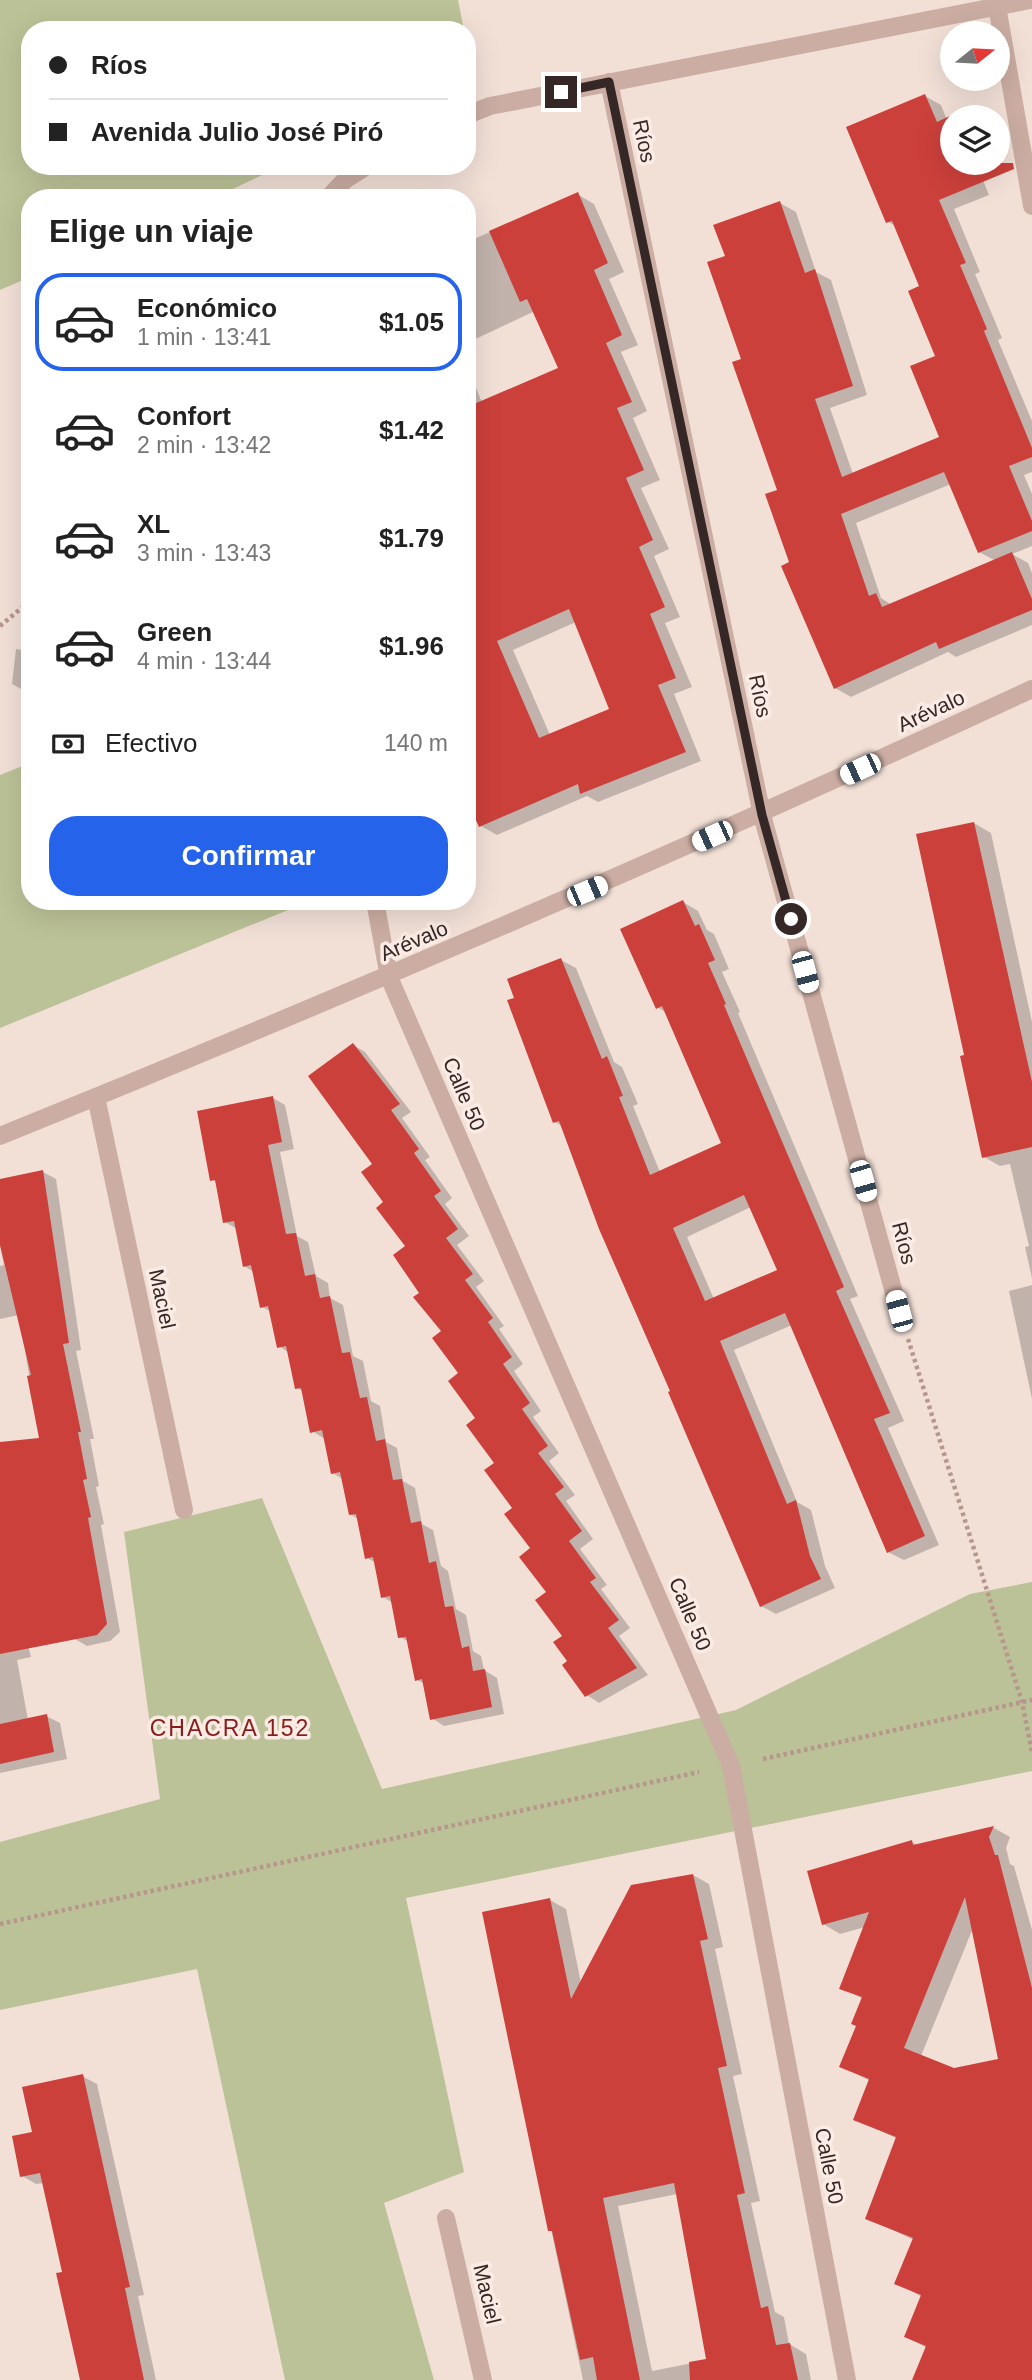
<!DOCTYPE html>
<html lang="es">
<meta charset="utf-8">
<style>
body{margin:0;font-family:Helvetica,sans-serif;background:#f2f2f2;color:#222;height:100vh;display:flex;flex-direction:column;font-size:26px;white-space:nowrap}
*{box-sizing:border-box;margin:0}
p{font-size:23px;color:#767676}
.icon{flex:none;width:38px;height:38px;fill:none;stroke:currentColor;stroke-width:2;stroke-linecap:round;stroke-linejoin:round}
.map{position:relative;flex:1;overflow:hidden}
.drawer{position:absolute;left:21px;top:189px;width:455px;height:721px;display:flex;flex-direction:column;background:#fff;border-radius:28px;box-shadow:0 7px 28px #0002}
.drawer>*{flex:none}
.top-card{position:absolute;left:21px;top:21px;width:455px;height:154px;border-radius:28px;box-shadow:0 7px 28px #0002;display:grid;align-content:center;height:154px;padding:0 28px;background:#fff}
.needle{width:46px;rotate:72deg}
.fabs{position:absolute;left:940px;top:21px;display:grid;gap:14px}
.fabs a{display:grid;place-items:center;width:70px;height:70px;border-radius:50%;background:#fff;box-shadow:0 7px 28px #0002;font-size:35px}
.end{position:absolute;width:32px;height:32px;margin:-16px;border:9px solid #352725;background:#fff;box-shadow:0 0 0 4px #fff}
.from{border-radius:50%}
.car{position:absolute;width:21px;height:42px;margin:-21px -10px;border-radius:9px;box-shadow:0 0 5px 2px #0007;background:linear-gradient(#fff 24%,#345 0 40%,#fff 0 76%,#345 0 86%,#fff 0)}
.top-card b{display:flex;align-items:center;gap:24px;height:66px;font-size:26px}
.top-card b+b{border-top:2px solid #e0e0e0}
.top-card i{width:18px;height:18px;background:#222}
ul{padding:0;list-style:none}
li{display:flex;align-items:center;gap:21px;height:98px;margin:0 14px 10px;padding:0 14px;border:4px solid transparent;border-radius:28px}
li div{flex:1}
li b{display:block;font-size:26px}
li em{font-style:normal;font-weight:700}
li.active{border-color:#2563eb}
li>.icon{width:63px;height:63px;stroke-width:1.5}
h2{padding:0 28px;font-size:32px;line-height:84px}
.pay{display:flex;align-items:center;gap:18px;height:77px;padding:0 28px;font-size:26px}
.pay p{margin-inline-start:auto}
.button{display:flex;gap:14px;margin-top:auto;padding:14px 28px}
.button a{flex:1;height:80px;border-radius:28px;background:#2563eb;color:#fff;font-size:28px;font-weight:700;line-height:80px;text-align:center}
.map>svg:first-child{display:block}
.green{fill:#bcc297}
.shadow{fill:#0003;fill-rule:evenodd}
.building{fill:#cc403b;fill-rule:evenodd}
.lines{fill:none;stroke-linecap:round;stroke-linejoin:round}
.path{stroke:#b6968d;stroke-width:4.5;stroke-dasharray:3.5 3.5;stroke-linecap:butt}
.minor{stroke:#cbada3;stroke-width:18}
.route{stroke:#352725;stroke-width:9}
.labels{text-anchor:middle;stroke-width:7;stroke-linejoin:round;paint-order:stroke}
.street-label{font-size:21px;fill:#352725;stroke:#faebe4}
.neighbourhood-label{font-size:23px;letter-spacing:2px;fill:#881e1b;stroke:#faebe4}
</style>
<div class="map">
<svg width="1032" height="2380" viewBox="0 0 1032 2380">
<rect width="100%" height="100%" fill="#f2e0d7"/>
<path class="green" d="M0,0H458L464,30H30V166H281L214,198H30V277L0,290Z
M30,763V901L305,903L0,1028V775Z
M262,1498L382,1789L736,1710L970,1594L1032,1582V1771L406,1898L464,2172L384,2203L434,2380H285L197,1969L0,2010V1842L160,1799L124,1532Z"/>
<path class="shadow" d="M925,96L941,105L947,120L952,123V163H976L989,195L954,209L980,272L975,274L1002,338L998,340L1032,421V472L1024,475L1032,494V546L1012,554L1028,563L1032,573V625L956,657L948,652L851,697L835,688L791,563L779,491L743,360L727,257L780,203L796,212L816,272L831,280L867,395L830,408L853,474L941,438L937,357L921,287L896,226L888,222ZM951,484L979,552L996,561L892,605L881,598L856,523Z
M577,194L594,204L624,272L609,279L638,345L621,352L647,411L633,418L660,480L641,488L669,549L654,556L680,617L665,623L692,687L674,694L701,761L598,802L587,796L497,835L481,826L467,794V364L482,403L560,369L535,311L467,343V242ZM576,622L611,710L550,735L513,650Z
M16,649L30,651V694L12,684Z
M974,823L991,833L1032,1022V1278L1025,1247L1029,1246L1010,1164L1000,1166L984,1157L966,1056Z
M683,902L698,911L707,930L714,934L729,969L722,972L740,1012L738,1013L858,1296L850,1299L904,1421L888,1428L939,1545L904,1560L888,1552L792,1325L734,1350L797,1502L811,1510L825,1566L835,1588L776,1614L761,1606L562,1126L555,1122L516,999L561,960L576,968L614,1062L622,1067L638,1104L633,1106L660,1172L724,1144L667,1013L657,1007ZM751,1207L779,1271L714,1299L687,1237Z
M353,1045L365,1052L411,1112L402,1118L430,1157L425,1160L452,1198L445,1204L469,1236L457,1245L484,1281L476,1287L504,1326L499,1329L523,1364L514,1371L541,1411L533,1417L559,1453L549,1461L575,1495L566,1501L593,1539L580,1549L607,1585L601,1589L630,1628L619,1636L648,1675L599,1703L587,1695L569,1662L564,1636L533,1549L443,1332L421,1293L407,1246L386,1202L374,1164Z
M273,1098L285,1105L294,1149L280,1152L297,1236L308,1242L316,1276L328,1283L330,1298L343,1305L353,1356L363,1361L371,1401L380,1406L386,1442L397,1448L403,1481L415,1488L422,1524L433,1530L441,1566L448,1571L456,1609L466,1615L473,1651L481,1656L484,1670L497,1678L504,1714L444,1726L432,1718L425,1684L417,1680L409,1642L400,1637L393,1603L383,1597L376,1563L367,1558L358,1519L350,1514L343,1479L332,1473L325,1439L312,1431L304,1392L297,1388L289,1353L279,1346L272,1312L262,1307L254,1272L244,1266L237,1229L225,1222L217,1183L212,1179Z
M43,1172L56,1179L81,1350L76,1351L94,1439H90L99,1486L96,1487L104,1524L101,1525L120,1632L110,1641L87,1646L73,1638L19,1315L0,1319V1266L4,1265L0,1246V1181Z
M1032,1285V1399L1009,1291Z
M0,1543L31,1657L17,1660L28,1720L46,1716L60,1723L67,1759L0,1773Z
M994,1828L1010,1837L1006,1848L1010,1864L1014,1866L1032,1930V2380H914L927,2348L906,2337L922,2297L897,2283L914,2240L867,2218L898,2139L855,2119L870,2081L841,2066L858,2026L863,1999L842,1988L865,1927L840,1934L823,1924L912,1842L917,1845ZM973,1928L1004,2059L954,2069L921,2056Z
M693,1875L709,1884L723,1947L715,1949L742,2074L733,2076L760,2201L751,2203L775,2312L784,2317L789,2344L806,2354L811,2380H583L484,1913L550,1900L566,1909L581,1983ZM677,2194L708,2360L652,2371L618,2206Z
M82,2076L97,2084L144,2295L138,2296L156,2380H82L64,2274L44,2183L36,2184L22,2176L34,2134Z"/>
<path class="building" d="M925,94L937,122L952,115V163H1013L1014,169L939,200L966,263L960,265L987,329L984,331L1032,448V457L1009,466L1032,521V531L978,553L944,472L841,514L869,596L876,593L882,607L1012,552L1032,599V610L939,649L936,642L834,689L781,566L789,562L765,494L777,490L732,362L741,359L707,262L725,256L713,225L780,201L805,273L815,269L853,386L815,399L842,477L939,437L910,366L935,356L908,291L919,286L892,221L886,223L846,127Z
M578,192L608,263L594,270L622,335L606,343L632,402L617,408L644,470L626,478L653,540L639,547L665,607L650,614L676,678L658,685L686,752L580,794L578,784L479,827L467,800V407L558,368L527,299L520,302L489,231ZM569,609L609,709L539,738L497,641Z
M974,822L1032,1082V1147L982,1158L960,1056L964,1055L916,834Z
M683,900L695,926L699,924L715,960L708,963L726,1004L724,1005L844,1287L836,1291L890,1413L874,1419L925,1536L887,1553L785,1313L720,1341L787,1504L796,1500L810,1556L821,1579L760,1607L668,1392L670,1391L599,1229L559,1121L553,1123L507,1000L514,998L507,979L561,958L602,1059L607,1056L623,1096L619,1097L650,1175L721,1143L662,1006L656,1009L620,929ZM744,1195L777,1270L705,1301L673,1228Z
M353,1043L400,1104L391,1110L419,1149L414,1153L441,1191L434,1196L458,1229L446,1238L473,1274L465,1280L493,1318L488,1322L512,1357L503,1364L530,1403L522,1409L548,1446L538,1453L564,1487L555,1494L582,1531L569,1541L596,1578L590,1582L619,1620L608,1628L637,1668L585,1697L562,1665L567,1661L553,1642L562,1636L535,1600L546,1592L519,1557L530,1548L504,1514L512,1508L484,1470L494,1463L466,1425L475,1418L448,1381L458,1373L432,1338L441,1331L413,1297L419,1293L393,1255L405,1246L376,1208L383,1202L361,1172L372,1164L308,1076Z
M273,1096L282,1142L268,1145L286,1234L296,1233L305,1276L315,1274L320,1298L330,1296L342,1353L350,1352L360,1398L367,1397L376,1441L385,1439L393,1480L402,1479L411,1523L421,1521L429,1563L436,1561L445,1607L453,1606L462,1648L469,1646L473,1671L485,1669L492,1707L430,1720L422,1679L415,1681L406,1637L398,1638L390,1596L381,1598L373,1557L365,1559L356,1514L349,1515L340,1472L331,1474L322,1430L310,1433L301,1388L295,1389L286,1346L277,1348L268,1306L260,1308L251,1265L243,1267L234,1221L223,1223L215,1180L210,1181L197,1111Z
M43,1170L69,1343L63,1344L81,1432H78L87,1479L83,1480L91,1517L88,1518L107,1624L97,1635L0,1654V1442L39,1438L27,1376L31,1375L0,1245V1179Z
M47,1714L54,1752L0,1764V1724Z
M994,1826L989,1837L995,1855H998L1032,1988V2380H912L926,2346L904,2337L921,2295L894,2284L913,2238L865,2219L896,2137L853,2120L869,2079L839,2067L856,2026L851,2024L862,1997L839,1989L869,1912L822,1925L807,1871L912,1840L913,1845ZM965,1897L998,2059L954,2068L904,2048Z
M693,1874L708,1939L700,1941L727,2066L718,2068L745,2193L737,2195L761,2308L768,2306L776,2345L790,2343L798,2380H690L689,2362L706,2359L674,2183L603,2198L640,2380H597L593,2357L580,2360L552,2231H548L503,2015L482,1912L550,1898L571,1999L631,1885Z
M83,2074L130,2287L125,2288L144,2380H80L56,2273L62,2272L40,2173L20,2177L12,2136L32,2132L22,2087Z"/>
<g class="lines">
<path class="path" d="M0,626L30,601
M908,1339L1022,1702L1032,1752
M763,1759L1032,1700
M0,1924L699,1772"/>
<path class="minor" d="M997,6L1032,206
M609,82L762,815L899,1311
M467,115L490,106L1030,0
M328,198L345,180L367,166
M375,901L389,977L731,1766L847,2380
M96,1097L184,1510
M0,1136C348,995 692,847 1032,689
M446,2218L483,2380"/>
</g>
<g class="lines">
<path class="route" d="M561,92L609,82L762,815L791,919"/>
</g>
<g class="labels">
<g class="street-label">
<text transform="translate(644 141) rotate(78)" y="7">Ríos</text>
<text transform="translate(760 696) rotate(78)" y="7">Ríos</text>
<text transform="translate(931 711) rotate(-25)" y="7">Arévalo</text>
<text transform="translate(414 941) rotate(-23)" y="7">Arévalo</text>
<text transform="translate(464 1094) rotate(67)" y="7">Calle 50</text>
<text transform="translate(904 1243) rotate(75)" y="7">Ríos</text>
<text transform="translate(162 1299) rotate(78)" y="7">Maciel</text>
<text transform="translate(690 1614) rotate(67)" y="7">Calle 50</text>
<text transform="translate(829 2166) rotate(79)" y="7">Calle 50</text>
<text transform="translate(487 2294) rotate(77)" y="7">Maciel</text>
</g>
<g class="neighbourhood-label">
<text x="230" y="1736">CHACRA 152</text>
</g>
</g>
</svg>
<div class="fabs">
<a><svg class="needle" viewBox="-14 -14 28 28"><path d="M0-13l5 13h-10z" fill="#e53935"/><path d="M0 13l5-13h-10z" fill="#767676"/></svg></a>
<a><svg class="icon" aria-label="layers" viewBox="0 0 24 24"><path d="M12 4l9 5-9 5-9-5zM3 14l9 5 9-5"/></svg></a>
</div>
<i class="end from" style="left:791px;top:919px"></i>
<i class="end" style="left:561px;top:92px"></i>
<i class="car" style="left:860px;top:769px;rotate:245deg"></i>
<i class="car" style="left:712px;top:836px;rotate:246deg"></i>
<i class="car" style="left:587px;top:891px;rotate:67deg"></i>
<i class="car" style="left:805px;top:972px;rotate:165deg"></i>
<i class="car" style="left:863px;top:1181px;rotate:164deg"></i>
<i class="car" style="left:899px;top:1311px;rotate:345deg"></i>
<div class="top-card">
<b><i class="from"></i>Ríos</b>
<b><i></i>Avenida Julio José Piró</b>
</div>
<section class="drawer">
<h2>Elige un viaje</h2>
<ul>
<li class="active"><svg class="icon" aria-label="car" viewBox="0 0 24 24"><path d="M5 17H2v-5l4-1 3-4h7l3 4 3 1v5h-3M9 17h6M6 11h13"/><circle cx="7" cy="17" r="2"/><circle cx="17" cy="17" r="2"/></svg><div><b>Económico</b><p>1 min · 13:41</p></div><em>$1.05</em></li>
<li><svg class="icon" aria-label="car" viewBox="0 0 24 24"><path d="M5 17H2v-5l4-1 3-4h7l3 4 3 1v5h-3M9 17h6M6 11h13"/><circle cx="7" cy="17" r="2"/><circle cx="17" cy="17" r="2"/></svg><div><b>Confort</b><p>2 min · 13:42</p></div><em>$1.42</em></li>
<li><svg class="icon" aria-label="car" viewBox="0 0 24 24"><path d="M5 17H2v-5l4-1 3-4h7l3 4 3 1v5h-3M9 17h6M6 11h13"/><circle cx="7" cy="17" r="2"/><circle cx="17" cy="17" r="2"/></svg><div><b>XL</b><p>3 min · 13:43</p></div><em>$1.79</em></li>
<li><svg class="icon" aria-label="car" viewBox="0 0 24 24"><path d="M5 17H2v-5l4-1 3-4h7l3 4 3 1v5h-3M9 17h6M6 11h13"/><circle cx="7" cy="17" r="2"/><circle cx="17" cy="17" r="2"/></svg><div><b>Green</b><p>4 min · 13:44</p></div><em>$1.96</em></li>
</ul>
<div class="pay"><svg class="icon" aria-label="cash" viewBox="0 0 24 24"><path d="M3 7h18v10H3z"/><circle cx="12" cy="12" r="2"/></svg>Efectivo<p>140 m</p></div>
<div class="button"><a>Confirmar</a></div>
</section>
</div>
